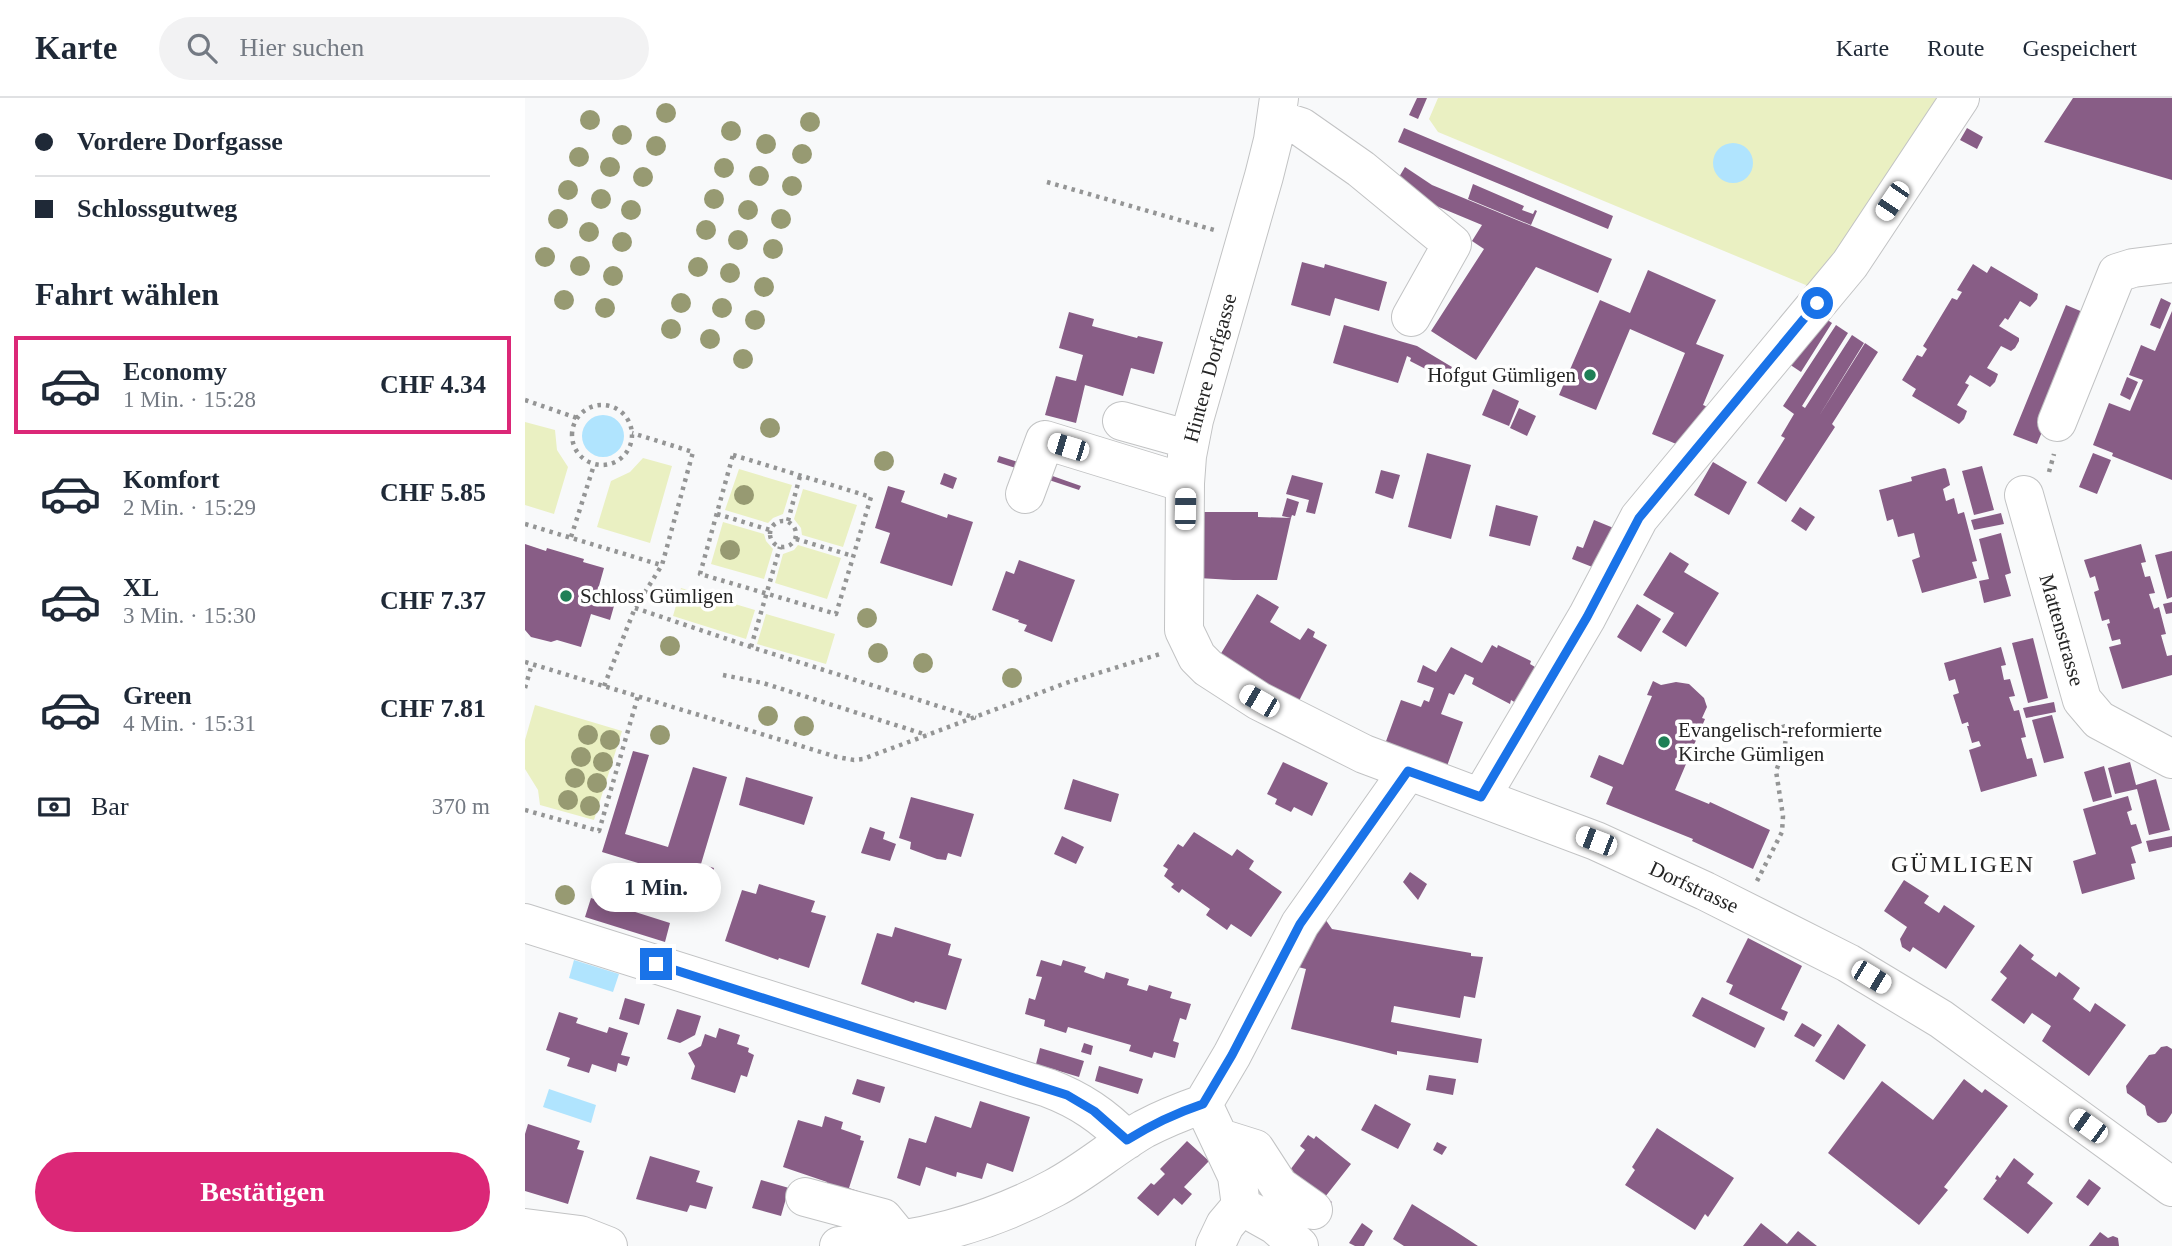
<!DOCTYPE html>
<html lang="de">
<meta charset="utf-8">
<style>
body{margin:0;font-family:"Times New Roman",serif;background:#f2f2f3;color:#1f2937;height:100vh;display:flex;flex-direction:column;font-size:26px;white-space:nowrap}
*{box-sizing:border-box;margin:0}
p{font-size:23px;color:#747a83}
.icon{flex:none;width:38px;height:38px;fill:none;stroke:currentColor;stroke-width:2;stroke-linecap:round;stroke-linejoin:round}
.map{position:relative;flex:1;overflow:hidden}
.drawer{display:flex;flex-direction:column;background:#fff;width:525px}
.drawer>*{flex:none}
.guide{display:grid;align-content:center;height:154px;padding:0 35px;background:#fff}
.end{position:absolute;width:32px;height:32px;margin:-16px;border:9px solid #1a73e8;background:#fff;box-shadow:0 0 0 4px #fff}
.from{border-radius:50%}
.bubble{position:absolute;height:49px;border-radius:24px;background:#fff;box-shadow:0 4px 18px #0003;font-size:23px;font-weight:800;line-height:49px;text-align:center}
.car{position:absolute;width:21px;height:42px;margin:-21px -10px;border-radius:9px;box-shadow:0 0 5px 2px #0007;background:linear-gradient(#fff 24%,#345 0 40%,#fff 0 76%,#345 0 86%,#fff 0)}
.guide b{display:flex;align-items:center;gap:24px;height:66px;font-size:26px}
.guide b+b{border-top:2px solid #e0e1e3}
.guide i{width:18px;height:18px;background:#1f2937}
ul{padding:0;list-style:none}
li{display:flex;align-items:center;gap:21px;height:98px;margin:0 14px 10px;padding:0 21px;border:4px solid transparent;border-radius:0px}
li div{flex:1}
li b{display:block;font-size:26px}
li em{font-style:normal;font-weight:800}
li.current{border-color:#db2777}
li>.icon{width:63px;height:63px;stroke-width:1.5}
h2{padding:0 35px;font-size:32px;line-height:84px}
.pay{display:flex;align-items:center;gap:18px;height:77px;padding:0 35px;font-size:26px}
.pay p{margin-inline-start:auto}
.primary-button{display:flex;gap:14px;margin-top:auto;padding:14px 35px}
.primary-button a{flex:1;height:80px;border-radius:42px;background:#db2777;color:#fff;font-size:28px;font-weight:800;line-height:80px;text-align:center}
header{display:flex;align-items:center;gap:42px;box-sizing:border-box;height:98px;padding:0 35px;background:#fff;border-bottom:2px solid #e0e1e3}
header strong{font-size:33px}
nav{display:flex;gap:38px;margin-inline-start:auto;font-size:24px}
.search{width:490px;height:63px;background:#f2f2f3;display:flex;align-items:center;gap:18px;box-sizing:border-box;padding:0 24px;border-radius:38px;color:#747a83;font-size:26px}
main{display:flex;flex:1;min-height:0}
.map>svg:first-child{display:block}
.green{fill:#eaf0c2}
.water{fill:#b0e4fe}
.building{fill:#885d86}
.lines{fill:none;stroke-linecap:round;stroke-linejoin:round}
.minor-casing{stroke:#c2c3c4;stroke-width:40}
.path{stroke:#949595;stroke-width:4.5;stroke-dasharray:3.5 5;stroke-linecap:butt}
.minor{stroke:#fff;stroke-width:38}
.tree{fill:#979a72}
.route{stroke:#1a73e8;stroke-width:9}
.poi-dot{fill:#1f7f56;stroke:#fff;stroke-width:2.5}
.labels{text-anchor:middle;stroke-width:7;stroke-linejoin:round;paint-order:stroke}
.street-label{font-size:21px;fill:#252525;stroke:#fff}
.poi-label{font-size:21px;fill:#252525;stroke:#fff;text-anchor:start}
.quarter-label{font-size:24px;letter-spacing:2px;fill:#252525;stroke:#fff}
</style>
<header>
<strong>Karte</strong>
<div class="search"><svg class="icon" aria-label="search" viewBox="0 0 24 24"><circle cx="10" cy="10" r="6"/><path d="M15 15l6 6"/></svg>Hier suchen</div>
<nav><a>Karte</a><a>Route</a><a>Gespeichert</a></nav>
</header>
<main>
<section class="drawer">
<div class="guide">
<b><i class="from"></i>Vordere Dorfgasse</b>
<b><i></i>Schlossgutweg</b>
</div>
<h2>Fahrt wählen</h2>
<ul>
<li class="current"><svg class="icon" aria-label="car" viewBox="0 0 24 24"><path d="M5 17H2v-5l4-1 3-4h7l3 4 3 1v5h-3M9 17h6M6 11h13"/><circle cx="7" cy="17" r="2"/><circle cx="17" cy="17" r="2"/></svg><div><b>Economy</b><p>1 Min. · 15:28</p></div><em>CHF 4.34</em></li>
<li><svg class="icon" aria-label="car" viewBox="0 0 24 24"><path d="M5 17H2v-5l4-1 3-4h7l3 4 3 1v5h-3M9 17h6M6 11h13"/><circle cx="7" cy="17" r="2"/><circle cx="17" cy="17" r="2"/></svg><div><b>Komfort</b><p>2 Min. · 15:29</p></div><em>CHF 5.85</em></li>
<li><svg class="icon" aria-label="car" viewBox="0 0 24 24"><path d="M5 17H2v-5l4-1 3-4h7l3 4 3 1v5h-3M9 17h6M6 11h13"/><circle cx="7" cy="17" r="2"/><circle cx="17" cy="17" r="2"/></svg><div><b>XL</b><p>3 Min. · 15:30</p></div><em>CHF 7.37</em></li>
<li><svg class="icon" aria-label="car" viewBox="0 0 24 24"><path d="M5 17H2v-5l4-1 3-4h7l3 4 3 1v5h-3M9 17h6M6 11h13"/><circle cx="7" cy="17" r="2"/><circle cx="17" cy="17" r="2"/></svg><div><b>Green</b><p>4 Min. · 15:31</p></div><em>CHF 7.81</em></li>
</ul>
<div class="pay"><svg class="icon" aria-label="cash" viewBox="0 0 24 24"><path d="M3 7h18v10H3z"/><circle cx="12" cy="12" r="2"/></svg>Bar<p>370 m</p></div>
<div class="primary-button"><a>Bestätigen</a></div>
</section>
<div class="map">
<svg width="1647" height="1148" viewBox="0 0 1647 1148">
<rect width="100%" height="100%" fill="#f8f9fa"/>
<path class="green" d="M913,0H1412L1382,54L1288,190L913,34L904,21Z
M0,324L30,332L32,352L43,369L29,416L0,407Z
M118,360L147,368L125,445L72,429L86,383L105,374Z
M214,371L267,387L258,416L248,420L243,425L200,412Z
M278,391L332,407L318,449L277,437L276,430L269,421Z
M198,424L239,436L241,443L248,451L239,481L186,466Z
M273,447L316,460L302,501L250,485L258,456L269,452Z
M156,490L230,512L221,541L148,518Z
M241,516L310,536L301,566L232,546Z
M10,607L97,633L69,722L15,707L13,692L0,671V642Z"/>
<path class="water" d="M1188 65a20 20 0 1 1 40 0a20 20 0 1 1-40 0Z
M57 338a21 21 0 1 1 42 0a21 21 0 1 1-42 0Z
M49,862L94,876L88,894L44,880Z
M24,991L71,1007L66,1025L18,1009Z"/>
<path class="building" d="M892,0H902L893,21L884,17Z
M1548,0H1647V82L1519,44Z
M879,30L1088,118L1083,131L873,44Z
M1442,30L1458,39L1452,51L1435,42Z
M880,69L907,87L1087,161L1073,195L1011,169L951,262L906,233L959,151L947,143L957,127L897,102L871,84Z
M948,86L999,108L997,112L1008,116L1010,112L1012,113L1006,127L943,101Z
M777,164L799,170L800,166L862,184L854,213L810,200L805,218L766,207Z
M1448,166L1462,175L1466,168L1513,196L1512,201L1505,209L1495,203L1483,222L1480,220L1474,228L1494,240V243L1490,250L1486,253L1476,248L1462,270L1473,276L1470,284L1465,289L1445,277L1440,285L1444,287L1432,307L1442,313L1439,321L1434,326L1387,298L1391,291L1377,282L1392,257L1397,259L1402,251L1398,248L1427,200L1432,202L1437,194L1432,192Z
M1123,172L1191,202L1171,246L1199,257L1178,307L1190,312L1161,350L1127,336L1160,255L1105,231L1071,312L1034,297L1075,202L1105,215Z
M1636,200L1646,205L1635,231L1625,227Z
M1541,207L1565,217L1512,346L1488,337Z
M1647,213V382L1587,358L1588,355L1568,347L1584,305L1605,313L1618,282L1604,277L1616,247L1630,253Z
M544,214L569,221L567,228L612,240L613,238L638,244L629,276L606,270L598,298L560,287L551,325L520,317L531,278L551,283L558,257L534,250Z
M1295,217L1307,225L1276,274L1264,266Z
M819,227L892,248L927,269L920,281L885,263L886,260L882,258L873,285L808,265Z
M1311,227L1323,235L1277,308L1280,310L1327,237L1339,245L1294,318L1340,245L1353,254L1307,326L1310,329L1261,404L1232,385L1260,340L1256,338L1269,316L1258,308Z
M1602,279L1613,284L1605,302L1595,297Z
M968,291L994,303L984,328L957,317Z
M994,310L1011,318L1002,338L985,330Z
M902,355L946,367L926,441L883,429Z
M1568,355L1586,362L1572,396L1554,389Z
M474,358L496,365L494,371L472,364Z
M1188,364L1222,384L1204,417L1169,397Z
M1457,368L1469,412L1449,417L1437,373Z
M1419,370L1421,371L1425,387L1418,391L1421,403L1429,400L1433,416L1439,414L1452,463L1447,464L1452,480L1397,495L1387,462L1395,459L1389,435L1373,439L1368,421L1362,423L1354,392L1387,383L1386,379Z
M856,372L875,377L868,401L850,395Z
M419,375L432,380L428,391L415,386Z
M519,375L556,388L554,392L518,380Z
M767,377L798,385L790,416L781,414L784,402L761,396Z
M363,388L380,393L376,404L422,420L423,416L448,424L427,488L355,465L365,435L350,430Z
M762,400L774,404L770,418L767,417L766,420L757,418Z
M971,407L1013,418L1005,448L964,438Z
M1275,409L1290,419L1281,433L1266,423Z
M675,414H733V419L766,420L752,482H708L673,480Z
M1476,415L1479,426L1449,432L1446,422Z
M1069,422L1091,431L1075,472L1047,461L1052,448L1058,450Z
M1476,435L1486,475L1480,477L1486,498L1459,505L1454,483L1464,481L1454,441Z
M0,446L21,453L22,450L59,461L58,464L79,470L72,495L91,501L85,522L66,516L56,549L32,542L26,544L6,539L0,532Z
M1616,446L1621,464L1616,465L1620,479L1625,478L1630,495L1624,496L1629,511L1634,509L1641,536L1636,537L1642,558L1647,557V577L1597,591L1584,549L1596,546L1595,541L1587,543L1582,526L1585,525L1584,521L1577,523L1569,494L1574,492L1570,478L1565,480L1559,462Z
M1647,453V499L1642,501L1630,457Z
M1145,454L1164,466L1159,474L1194,495L1161,549L1137,534L1149,515L1118,497Z
M494,462L550,482L527,544L499,533L502,527L493,524L494,522L467,512L481,473L489,476Z
M732,496L754,509L745,524L775,542L783,530L790,534L788,539L802,547L773,605L695,557Z
M1647,504V515L1641,516L1638,506Z
M1112,506L1136,521L1116,554L1092,539Z
M1508,540L1523,600L1503,605L1487,545Z
M967,547L972,550L973,547L1006,563L1005,566L1010,569L991,605L986,602L985,606L947,586L949,580L940,576L929,597L924,595L916,616L938,624L922,668L860,646L876,602L896,609L899,602L904,604L909,590L892,584L898,567L911,574L926,549L957,565Z
M1476,549L1481,567L1476,568L1479,582L1485,581L1490,598L1484,599L1489,613L1494,612L1501,639L1496,640L1502,661L1507,660L1512,678L1456,694L1444,652L1456,648L1454,643L1447,645L1442,628H1444L1443,624L1437,626L1428,597L1434,595L1430,581L1424,583L1419,565Z
M1128,583L1136,587L1151,584L1164,586L1179,600L1182,609L1177,620L1180,621L1150,692L1184,706L1185,704L1245,732L1228,771L1167,743L1168,741L1081,706L1088,689L1065,679L1074,657L1098,667L1127,598L1122,597Z
M1529,604L1531,614L1501,620L1498,610Z
M1527,617L1539,660L1519,665L1507,622Z
M108,653L124,657L100,736L143,749L168,669L202,679L176,766L189,770L185,784L172,780L169,787L135,777L136,772L77,754Z
M758,664L803,685L787,718L769,709L766,714L750,706L752,701L742,696Z
M1605,664L1611,687L1631,681L1645,732L1624,737L1612,691L1590,696L1583,670Z
M1579,668L1587,699L1568,704L1559,674Z
M221,679L288,699L279,727L214,707Z
M548,681L594,696L586,724L539,711Z
M1603,698L1607,712L1602,714L1606,727L1611,726L1617,745L1606,749L1611,765L1606,766L1610,781L1557,796L1548,763L1571,756L1558,711Z
M386,699L449,716L436,759L423,755L421,762L412,761L385,751L386,744L374,740Z
M345,729L360,734L358,741L371,746L365,763L336,755Z
M669,734L707,758L712,751L729,763L724,771L757,794L726,839L706,826L702,832L681,817L685,811L657,791L654,795L646,789L649,786L639,778L643,771L638,768L653,746L658,749Z
M537,738L559,749L551,766L529,756Z
M1647,738V749L1624,754L1621,743Z
M885,774L902,786L893,802L878,784Z
M1379,782L1404,798L1399,805L1414,815L1419,807L1450,828L1421,871L1388,849L1385,854L1377,849L1375,841L1382,829L1359,813Z
M234,786L290,803L286,814L301,818L284,870L254,860L253,862L200,843L217,792L231,796Z
M66,800L145,825L140,844L60,819Z
M798,818L807,831L946,855V858L958,859L950,900L939,898L935,920L869,908L866,924L957,941L953,965L872,953V957L766,931L781,871L769,868Z
M370,829L426,846L423,857L437,861L421,912L390,903L389,905L336,886L352,835L367,839Z
M1223,840L1277,868L1256,911L1263,914L1259,923L1204,896L1208,887L1201,884Z
M1495,846L1509,857L1506,861L1531,879L1534,874L1555,890L1548,901L1565,914L1570,905L1601,927L1564,978L1517,943L1526,928L1507,915L1499,926L1466,902L1482,880L1475,874Z
M516,862L536,868L538,862L561,869L559,874L579,881L581,874L604,881L602,887L622,893L624,887L647,894L645,900L666,906L661,922L655,920L648,943L654,945L650,960L629,954L627,960L604,953L606,947L543,929L541,935L519,928L520,922L500,916L504,900L510,902L517,879L511,878Z
M1177,899L1240,930L1230,950L1167,918Z
M100,900L120,906L114,927L94,921Z
M152,911L176,918L170,937L155,945L142,941Z
M34,914L53,920L51,925L82,935L84,929L103,935L96,957L105,959L102,968L93,965L91,974L67,966L64,975L42,968L45,960L21,952Z
M1277,925L1297,937L1289,949L1269,938Z
M1313,926L1341,947L1319,982L1290,963Z
M194,930L215,937L212,946L224,950L223,954L229,957L222,979L216,977L210,995L166,981L170,968L163,955L176,948L180,936L191,940Z
M559,945L568,948L566,957L556,954Z
M1642,948L1647,951V1015L1641,1024L1633,1025L1622,1017L1620,1008L1602,995L1601,988L1624,957L1630,956L1636,949Z
M515,950L559,963L554,979L511,966Z
M574,968L618,981L613,996L570,983Z
M904,977L931,981L928,997L901,992Z
M332,981L360,989L355,1005L327,996Z
M1439,981L1457,995L1460,991L1483,1008L1419,1089L1423,1092L1394,1127L1303,1055L1357,983L1408,1022Z
M455,1003L505,1019L488,1074L462,1065L457,1081L432,1074L431,1079L401,1069L395,1088L372,1080L384,1040L401,1045L410,1018L446,1030Z
M850,1006L886,1026L873,1051L836,1032Z
M300,1018L318,1024L316,1031L336,1038L335,1042L339,1043L324,1090L345,1097L300,1092L302,1084L258,1069L273,1022L297,1029Z
M3,1026L55,1043L52,1051L59,1053L43,1106L0,1093V1036Z
M1132,1030L1209,1080L1183,1119L1180,1116L1170,1132L1100,1087L1110,1072L1107,1069Z
M783,1037L789,1041L791,1038L826,1066L800,1099L807,1104L801,1110L765,1072L780,1052L775,1048Z
M662,1043L684,1063L659,1089L667,1096L657,1107L649,1100L633,1118L612,1100L626,1085L629,1087L640,1076L635,1071Z
M912,1044L922,1049L917,1057L908,1052Z
M125,1058L175,1073L171,1084L188,1089L181,1111L165,1107L162,1114L111,1101Z
M1489,1060L1509,1076L1502,1085L1528,1105L1503,1136L1458,1101L1472,1082L1470,1081L1472,1077L1475,1080Z
M1564,1081L1576,1090L1563,1108L1551,1099Z
M236,1082L264,1090L256,1118L227,1110Z
M887,1106L927,1131L953,1148H879L868,1141Z
M837,1125L848,1133L839,1148H830L824,1145Z
M1236,1125L1262,1146L1273,1133L1292,1148H1218Z
M1575,1134L1583,1140L1588,1138L1593,1140L1594,1148H1564Z"/>
<g class="lines">
<defs>
<path id="minor" d="M754,0L748,42L739,78L669,322L662,358L660,385L659,532L672,559L683,570L734,603L839,656L1071,743L1180,793L1323,865L1416,921L1647,1089
M751,21L776,29L836,71L927,146L886,219
M597,323L665,342
M1532,324L1592,175L1608,170L1647,165
M500,396L520,342L660,385
M1499,397L1557,602L1574,622L1647,661
M956,699L1062,519L1114,420L1325,166L1435,0
M0,825L523,990C555,1002 578,1018 602,1042
M678,1006L707,957L775,826L883,673
M678,1006L712,1078L716,1108L700,1127L690,1148
M695,1040L730,1051L754,1088L788,1112
M280,1099L358,1120L376,1142
M716,1108L750,1127L774,1148
M0,1130L55,1137L83,1148
M314,1148C388,1146 464,1125 529,1090C561,1073 588,1049 619,1031C638,1021 658,1013 678,1006"/>
</defs>
<use href="#minor" class="minor-casing"/>
<path class="path" d="M522,84L689,132
M0,302L52,320
M47 337a30 30 0 1 1 60 0a30 30 0 1 1-60 0Z
M208,357L346,399L311,516L175,476Z
M1524,374L1529,356
M192,416L245,432
M245 436a13 13 0 1 1 26 0a13 13 0 1 1-26 0Z
M263,423L275,378
M0,426L136,467
M46,439L69,367
M271,441L328,458
M110,510L226,549L451,620
M226,549L255,449
M0,564L312,659L329,662L338,661L541,585L635,556
M198,577L238,585L402,637
M79,588L110,510L137,467L168,354L107,335
M0,590L7,566
M0,712L74,733L113,598
M1232,783L1257,734L1258,718L1251,673L1259,652L1261,640L1257,624"/>
<use href="#minor" class="minor"/>
</g>
<g class="tree">
<circle cx="141" cy="15" r="10"/>
<circle cx="65" cy="22" r="10"/>
<circle cx="285" cy="24" r="10"/>
<circle cx="206" cy="33" r="10"/>
<circle cx="97" cy="37" r="10"/>
<circle cx="241" cy="46" r="10"/>
<circle cx="131" cy="48" r="10"/>
<circle cx="277" cy="56" r="10"/>
<circle cx="54" cy="59" r="10"/>
<circle cx="85" cy="69" r="10"/>
<circle cx="199" cy="70" r="10"/>
<circle cx="234" cy="78" r="10"/>
<circle cx="118" cy="79" r="10"/>
<circle cx="267" cy="88" r="10"/>
<circle cx="43" cy="92" r="10"/>
<circle cx="76" cy="101" r="10"/>
<circle cx="189" cy="101" r="10"/>
<circle cx="106" cy="112" r="10"/>
<circle cx="223" cy="112" r="10"/>
<circle cx="33" cy="121" r="10"/>
<circle cx="256" cy="121" r="10"/>
<circle cx="181" cy="132" r="10"/>
<circle cx="64" cy="134" r="10"/>
<circle cx="213" cy="142" r="10"/>
<circle cx="97" cy="144" r="10"/>
<circle cx="248" cy="151" r="10"/>
<circle cx="20" cy="159" r="10"/>
<circle cx="55" cy="168" r="10"/>
<circle cx="173" cy="169" r="10"/>
<circle cx="205" cy="175" r="10"/>
<circle cx="88" cy="178" r="10"/>
<circle cx="239" cy="189" r="10"/>
<circle cx="39" cy="202" r="10"/>
<circle cx="156" cy="205" r="10"/>
<circle cx="80" cy="210" r="10"/>
<circle cx="197" cy="210" r="10"/>
<circle cx="230" cy="222" r="10"/>
<circle cx="146" cy="231" r="10"/>
<circle cx="185" cy="241" r="10"/>
<circle cx="218" cy="261" r="10"/>
<circle cx="245" cy="330" r="10"/>
<circle cx="359" cy="363" r="10"/>
<circle cx="219" cy="397" r="10"/>
<circle cx="205" cy="452" r="10"/>
<circle cx="342" cy="520" r="10"/>
<circle cx="145" cy="548" r="10"/>
<circle cx="353" cy="555" r="10"/>
<circle cx="398" cy="565" r="10"/>
<circle cx="487" cy="580" r="10"/>
<circle cx="243" cy="618" r="10"/>
<circle cx="279" cy="628" r="10"/>
<circle cx="63" cy="637" r="10"/>
<circle cx="135" cy="637" r="10"/>
<circle cx="85" cy="642" r="10"/>
<circle cx="56" cy="659" r="10"/>
<circle cx="78" cy="664" r="10"/>
<circle cx="50" cy="680" r="10"/>
<circle cx="72" cy="685" r="10"/>
<circle cx="43" cy="702" r="10"/>
<circle cx="65" cy="708" r="10"/>
<circle cx="40" cy="797" r="10"/>
</g>
<g class="lines">
<path class="route" d="M131,866L542,997L569,1013L602,1042C626,1027 651,1015 678,1006L707,957L775,826L883,673L956,699L1062,519L1114,420L1292,205"/>
</g>
<g class="poi-dot">
<circle cx="1065" cy="277" r="7"/>
<circle cx="41" cy="498" r="7"/>
<circle cx="1139" cy="644" r="7"/>
</g>
<g class="labels">
<g class="street-label">
<text transform="translate(685 270) rotate(-75)" y="7">Hintere Dorfgasse</text>
<text transform="translate(1537 532) rotate(74)" y="7">Mattenstrasse</text>
<text transform="translate(1169 789) rotate(25)" y="7">Dorfstrasse</text>
</g>
<g class="poi-label">
<text x="1051" y="284" text-anchor="end">Hofgut Gümligen</text>
<text x="55" y="505">Schloss Gümligen</text>
<text x="1153" y="639">Evangelisch-reformierte<tspan x="1153" dy="24">Kirche Gümligen</tspan></text>
</g>
<g class="quarter-label">
<text x="1438" y="774">GÜMLIGEN</text>
</g>
</g>
</svg>
<i class="end from" style="left:1292px;top:205px"></i>
<i class="end" style="left:131px;top:866px"></i>
<div class="bubble" style="left:66px;top:765px;width:130px">1 Min.</div>
<i class="car" style="left:1367px;top:103px;rotate:214deg"></i>
<i class="car" style="left:543px;top:349px;rotate:287deg"></i>
<i class="car" style="left:660px;top:411px;rotate:1deg"></i>
<i class="car" style="left:734px;top:603px;rotate:300deg"></i>
<i class="car" style="left:1071px;top:743px;rotate:291deg"></i>
<i class="car" style="left:1346px;top:879px;rotate:121deg"></i>
<i class="car" style="left:1563px;top:1028px;rotate:306deg"></i>
</div>
</main>
